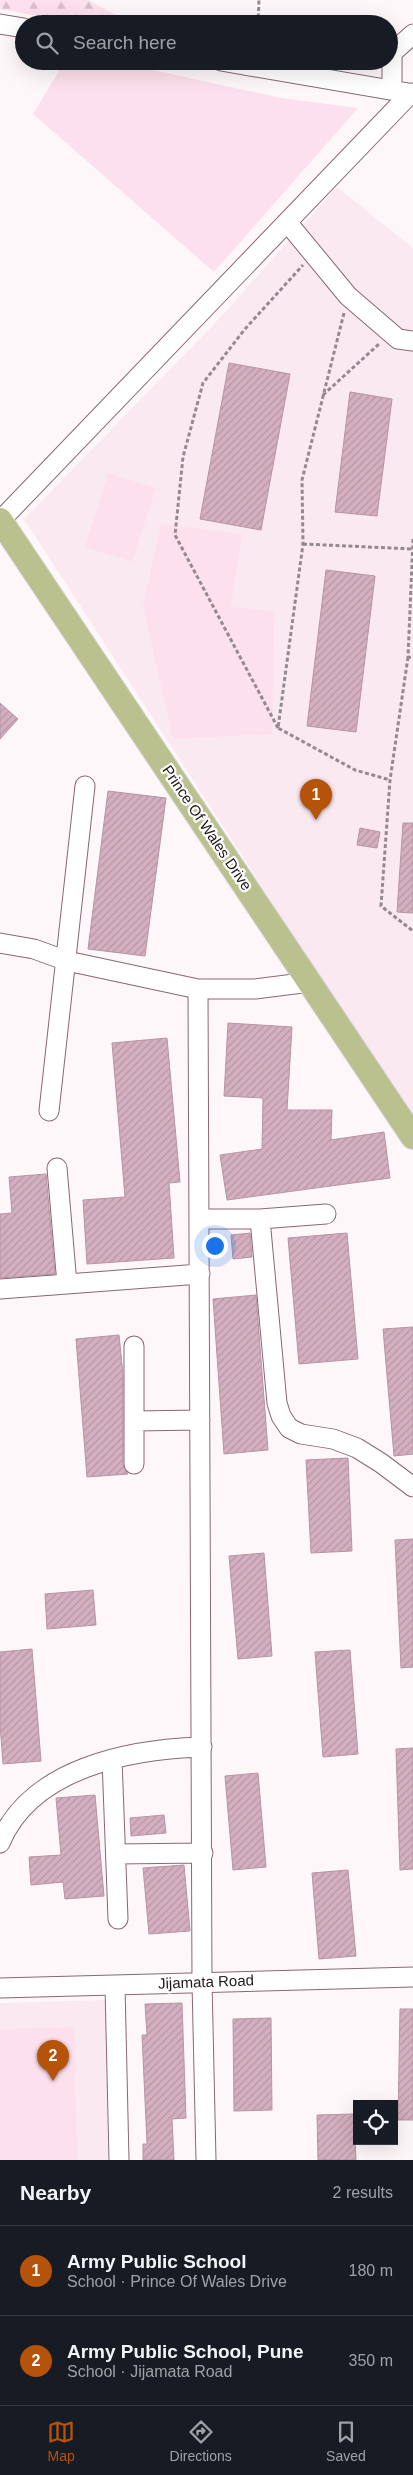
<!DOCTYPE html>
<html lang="en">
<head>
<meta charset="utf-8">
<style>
  :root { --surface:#171b24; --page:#242831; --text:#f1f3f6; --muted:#9ea1a6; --line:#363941; --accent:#b45309 }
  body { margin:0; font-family:Helvetica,sans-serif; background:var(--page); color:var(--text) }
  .controls { position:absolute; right:15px; bottom:15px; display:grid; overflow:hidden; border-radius:0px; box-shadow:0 5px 20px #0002 }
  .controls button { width:45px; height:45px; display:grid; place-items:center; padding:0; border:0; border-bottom:1px solid var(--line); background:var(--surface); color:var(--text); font:25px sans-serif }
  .you { position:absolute; left:214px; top:1245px; width:18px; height:18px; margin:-12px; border:4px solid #fff; border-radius:50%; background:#1a73e8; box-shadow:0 0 0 8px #1a73e833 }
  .badge { display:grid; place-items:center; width:32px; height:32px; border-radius:50%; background:var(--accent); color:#fff; font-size:16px; font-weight:700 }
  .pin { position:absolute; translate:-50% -41px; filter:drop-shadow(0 1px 2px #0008) }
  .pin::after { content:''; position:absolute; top:26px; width:18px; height:15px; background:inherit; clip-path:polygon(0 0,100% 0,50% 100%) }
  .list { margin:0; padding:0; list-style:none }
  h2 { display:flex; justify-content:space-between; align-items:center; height:65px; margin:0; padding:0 20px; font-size:21px }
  h2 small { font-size:16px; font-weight:400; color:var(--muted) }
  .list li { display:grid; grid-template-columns:32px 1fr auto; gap:15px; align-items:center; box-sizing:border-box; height:90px; padding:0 20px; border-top:1px solid var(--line) }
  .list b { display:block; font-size:19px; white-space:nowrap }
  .list p { margin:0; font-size:16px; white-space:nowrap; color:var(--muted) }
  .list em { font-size:16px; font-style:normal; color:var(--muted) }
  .icon { flex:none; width:28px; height:28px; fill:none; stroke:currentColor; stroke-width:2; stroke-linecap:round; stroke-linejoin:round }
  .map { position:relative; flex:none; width:413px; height:2160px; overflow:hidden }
  .search { position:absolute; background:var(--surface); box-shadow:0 5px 20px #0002; left:15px; right:15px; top:15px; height:55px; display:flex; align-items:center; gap:12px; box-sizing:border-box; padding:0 18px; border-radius:28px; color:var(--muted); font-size:19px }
  .sheet { height:245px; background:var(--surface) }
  nav { display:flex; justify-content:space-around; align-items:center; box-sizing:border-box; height:70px; border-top:1px solid var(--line); background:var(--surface); font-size:14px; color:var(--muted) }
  nav a { display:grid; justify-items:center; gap:2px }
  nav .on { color:var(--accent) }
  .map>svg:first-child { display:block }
  .built { fill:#fbe9f1 }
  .forest { fill:url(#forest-firs) }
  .pitch { fill:#fde0ed }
  .building { fill:url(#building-hatch); stroke:#b794a3 }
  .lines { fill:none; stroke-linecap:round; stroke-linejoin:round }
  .minor-casing { stroke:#886776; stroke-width:21 }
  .major-casing { stroke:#d7d5d6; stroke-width:26 }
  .path { stroke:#948a8e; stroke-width:3; stroke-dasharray:4 2.5; stroke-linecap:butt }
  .minor { stroke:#fff; stroke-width:19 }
  .major { stroke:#bbc18e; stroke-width:24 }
  .labels { text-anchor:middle; stroke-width:4.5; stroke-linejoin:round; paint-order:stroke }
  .street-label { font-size:15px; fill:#23161c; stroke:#fff }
</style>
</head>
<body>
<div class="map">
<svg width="413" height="2160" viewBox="0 0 413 2160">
  <defs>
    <pattern id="forest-firs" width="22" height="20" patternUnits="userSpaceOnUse" patternTransform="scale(1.25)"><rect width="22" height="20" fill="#fde0ed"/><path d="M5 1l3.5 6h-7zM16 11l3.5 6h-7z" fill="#d9bfcb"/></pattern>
    <pattern id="building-hatch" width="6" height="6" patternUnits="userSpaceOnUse" patternTransform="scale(1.25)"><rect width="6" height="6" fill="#d4afbf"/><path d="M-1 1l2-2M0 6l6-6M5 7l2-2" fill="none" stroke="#b696a4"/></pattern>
  </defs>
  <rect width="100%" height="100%" fill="#fef7fa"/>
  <path class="built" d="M 337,187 L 413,248 L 413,1120 L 24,519 L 215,323 Z
    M 106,2000 L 108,2160 L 0,2160 L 0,2003 Z"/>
  <path class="forest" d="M 0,0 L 88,0 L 133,24 L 81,24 L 0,9 Z"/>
  <path class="pitch" d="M 65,61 L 112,61 L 281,98 L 358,108 L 214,272 L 33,114 Z
    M 108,473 L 156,488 L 132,562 L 85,547 Z
    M 161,524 L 242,534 L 231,607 L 274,611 L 272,734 L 173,739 L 143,606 Z
    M 74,2027 L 77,2160 L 0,2160 L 0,2029 Z"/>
  <path class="building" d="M 229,363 L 290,374 L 261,530 L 200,519 Z
    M 350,392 L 392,399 L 377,516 L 335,512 Z
    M 326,570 L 375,576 L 356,732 L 307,726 Z
    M 0,703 L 18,719 L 0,739 Z
    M 108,791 L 166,798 L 145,956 L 88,949 Z
    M 403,823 L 413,823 L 413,913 L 397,912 Z
    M 360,828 L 380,832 L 377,848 L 357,845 Z
    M 228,1023 L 292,1027 L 287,1110 L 332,1110 L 331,1140 L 384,1132 L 390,1178 L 227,1200 L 220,1155 L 262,1149 L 263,1098 L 224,1096 Z
    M 167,1038 L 180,1182 L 169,1183 L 174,1258 L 87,1264 L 83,1200 L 125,1197 L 112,1043 Z
    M 46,1174 L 55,1274 L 0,1278 L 0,1214 L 12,1213 L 9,1177 Z
    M 250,1233 L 252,1257 L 233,1259 L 231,1235 Z
    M 347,1233 L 358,1359 L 299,1364 L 288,1238 Z
    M 256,1295 L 268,1450 L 224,1454 L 213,1299 Z
    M 413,1327 L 413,1454 L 394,1456 L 383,1329 Z
    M 119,1335 L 123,1374 L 123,1464 L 128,1474 L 87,1477 L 76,1339 Z
    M 348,1458 L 352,1551 L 311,1553 L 306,1460 Z
    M 413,1539 L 413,1667 L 401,1668 L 395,1540 Z
    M 264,1553 L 272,1656 L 238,1659 L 229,1556 Z
    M 93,1590 L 96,1625 L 47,1629 L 45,1594 Z
    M 32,1649 L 41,1761 L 3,1764 L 0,1724 L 0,1652 Z
    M 350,1650 L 358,1754 L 323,1757 L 315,1652 Z
    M 413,1748 L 413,1869 L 400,1870 L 396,1749 Z
    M 258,1773 L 266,1867 L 233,1870 L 225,1776 Z
    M 95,1795 L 104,1896 L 65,1899 L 63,1882 L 31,1885 L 29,1857 L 61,1855 L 56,1798 Z
    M 164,1815 L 166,1833 L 131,1836 L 130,1818 Z
    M 184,1865 L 190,1931 L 149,1934 L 143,1868 Z
    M 348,1870 L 356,1956 L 319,1959 L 312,1873 Z
    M 182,2003 L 186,2118 L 172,2119 L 174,2160 L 143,2160 L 143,2144 L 147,2144 L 142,2035 L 147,2035 L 145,2004 Z
    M 400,2009 L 413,2009 L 413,2120 L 398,2120 Z
    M 271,2018 L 272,2110 L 234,2111 L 233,2019 Z
    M 354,2114 L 356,2160 L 318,2160 L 317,2115 Z"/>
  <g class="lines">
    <g class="minor-casing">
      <path id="minor" d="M 0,24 L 24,28
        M 221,61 L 413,94
        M 392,90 L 392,53 L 413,34
        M 287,222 L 348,296 L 398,339 L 413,341
        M 0,521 L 411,93
        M 0,943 L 34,949 L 67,961 L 198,989 L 255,989 L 310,982
        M 198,989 L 202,1982 L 206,2160
        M 49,1111 L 85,786
        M 57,1168 L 67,1284
        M 200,1219 L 260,1219 L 326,1214
        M 260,1219 L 277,1403 L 281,1416 L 289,1428 L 301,1434 L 333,1439 L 357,1448 L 381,1463 L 413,1487
        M 0,1289 L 200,1274
        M 134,1346 L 134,1464
        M 135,1421 L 200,1420
        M 112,1759 L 118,1919
        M 0,1843 C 31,1768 130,1749 202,1747
        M 116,1854 L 203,1853
        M 115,1986 L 119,2160
        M 0,1988 L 413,1977"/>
    </g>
    <g class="major-casing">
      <path id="major" d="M 0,520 L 413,1137"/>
    </g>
    <path class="path" d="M 258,24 L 259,0
      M 344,313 L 302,480 L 303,544 L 278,728 L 355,770 L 390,780
      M 323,395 L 379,344
      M 413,539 L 408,657 L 413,658
      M 303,544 L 413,549
      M 408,657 L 390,780 L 381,906 L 413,931
      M 278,728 L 175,535 L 183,457 L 203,383 L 245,329 L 303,265"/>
    <use href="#minor" class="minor"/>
    <use href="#major" class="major"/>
  </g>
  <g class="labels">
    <g class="street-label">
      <text transform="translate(207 828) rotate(56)" y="5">Prince Of Wales Drive</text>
      <text transform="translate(206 1982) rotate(-2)" y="5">Jijamata Road</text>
    </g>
  </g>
</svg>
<div class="controls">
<button><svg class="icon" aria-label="locate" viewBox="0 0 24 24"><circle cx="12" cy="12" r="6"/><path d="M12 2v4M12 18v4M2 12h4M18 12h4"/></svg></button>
</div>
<div class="you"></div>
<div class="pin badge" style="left:316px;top:820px">1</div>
<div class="pin badge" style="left:53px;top:2081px">2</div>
<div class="search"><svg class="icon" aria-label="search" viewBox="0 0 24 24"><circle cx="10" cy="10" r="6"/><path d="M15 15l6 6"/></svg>Search here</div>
</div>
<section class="sheet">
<h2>Nearby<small>2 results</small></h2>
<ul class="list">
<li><span class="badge">1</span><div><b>Army Public School</b><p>School · Prince Of Wales Drive</p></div><em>180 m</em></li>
<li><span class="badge">2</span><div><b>Army Public School, Pune</b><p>School · Jijamata Road</p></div><em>350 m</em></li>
</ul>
</section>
<nav>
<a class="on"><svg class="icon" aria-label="map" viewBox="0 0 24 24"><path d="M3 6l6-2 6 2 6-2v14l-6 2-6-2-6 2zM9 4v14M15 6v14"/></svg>Map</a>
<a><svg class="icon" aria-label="directions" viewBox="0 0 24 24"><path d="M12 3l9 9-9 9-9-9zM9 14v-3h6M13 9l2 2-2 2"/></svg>Directions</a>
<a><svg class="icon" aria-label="saved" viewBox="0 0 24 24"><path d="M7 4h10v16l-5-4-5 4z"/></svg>Saved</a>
</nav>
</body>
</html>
